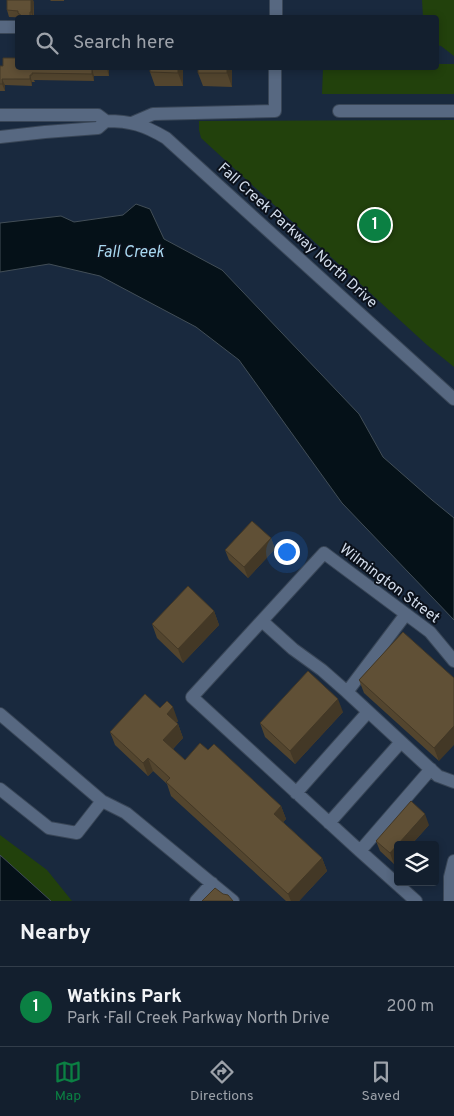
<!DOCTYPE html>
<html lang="en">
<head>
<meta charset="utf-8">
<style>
  :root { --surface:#131f2e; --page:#1c2736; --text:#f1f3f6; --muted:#9da2aa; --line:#323d4a; --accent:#0b8043 }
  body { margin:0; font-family:Overpass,sans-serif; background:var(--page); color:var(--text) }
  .controls { position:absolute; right:15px; bottom:15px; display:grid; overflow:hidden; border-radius:5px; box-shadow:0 2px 8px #0003 }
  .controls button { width:45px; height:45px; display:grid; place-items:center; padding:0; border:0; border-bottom:1px solid var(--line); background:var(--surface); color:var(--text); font:25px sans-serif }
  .you { position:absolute; left:286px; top:551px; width:18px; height:18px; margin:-12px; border:4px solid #fff; border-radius:50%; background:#1a73e8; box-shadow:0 0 0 8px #1a73e833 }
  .badge { display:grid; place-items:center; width:32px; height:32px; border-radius:50%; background:var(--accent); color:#fff; font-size:16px; font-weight:700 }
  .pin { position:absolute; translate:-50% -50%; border:2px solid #fff; box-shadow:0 1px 5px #0006 }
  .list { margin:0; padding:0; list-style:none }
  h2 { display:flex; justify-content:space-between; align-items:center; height:65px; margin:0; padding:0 20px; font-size:21px }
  h2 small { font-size:16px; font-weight:400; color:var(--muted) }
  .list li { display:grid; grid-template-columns:32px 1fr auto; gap:15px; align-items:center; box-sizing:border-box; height:80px; padding:0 20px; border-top:1px solid var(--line) }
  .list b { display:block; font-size:19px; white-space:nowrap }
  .list p { margin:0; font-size:16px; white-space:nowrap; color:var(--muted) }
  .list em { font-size:16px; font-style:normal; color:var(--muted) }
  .icon { flex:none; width:28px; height:28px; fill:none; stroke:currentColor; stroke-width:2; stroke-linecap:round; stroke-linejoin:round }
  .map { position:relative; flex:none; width:454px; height:901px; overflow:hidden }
  .search { position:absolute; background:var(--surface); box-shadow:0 2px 8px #0003; left:15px; right:15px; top:15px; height:55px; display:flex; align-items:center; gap:12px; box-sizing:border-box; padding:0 18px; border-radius:5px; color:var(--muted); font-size:19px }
  .sheet { height:145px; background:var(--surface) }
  nav { display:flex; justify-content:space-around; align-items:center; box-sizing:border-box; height:70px; border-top:1px solid var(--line); background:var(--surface); font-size:14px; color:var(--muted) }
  nav a { display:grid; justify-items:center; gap:2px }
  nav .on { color:var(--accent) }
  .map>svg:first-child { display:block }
  .green { fill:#22410c }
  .water { fill:#051118; stroke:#424e57 }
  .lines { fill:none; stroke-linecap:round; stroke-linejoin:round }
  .minor-casing { stroke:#394657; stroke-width:14 }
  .minor { stroke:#576881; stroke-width:12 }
  .wall { fill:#53452e }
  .shaded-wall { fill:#433826 }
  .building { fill:#605036; stroke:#433826 }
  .labels { text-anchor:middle; stroke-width:4; stroke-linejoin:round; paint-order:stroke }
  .street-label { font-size:15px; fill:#d1dbea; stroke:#0b111b }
  .water-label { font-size:16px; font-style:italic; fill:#a9d8f0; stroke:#0b111b }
</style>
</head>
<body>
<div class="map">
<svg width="454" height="901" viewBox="0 0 454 901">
  <rect width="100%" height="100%" fill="#19293e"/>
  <path class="green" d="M 422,0 L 454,0 L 454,56 L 441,46 L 437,45 L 436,18 L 423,17 Z
    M 437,64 L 454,64 L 454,94 L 322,94 L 323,68 L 436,68 Z
    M 454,120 L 454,367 L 427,345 L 201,138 L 199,130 L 199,121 Z
    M 0,835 L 47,870 L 72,901 L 51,901 L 0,855 Z"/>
  <path class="water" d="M 136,204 L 150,209 L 164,239 L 222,270 L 359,414 L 383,457 L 432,500 L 454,518 L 454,620 L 342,503 L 239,360 L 196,327 L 100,276 L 49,264 L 0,272 L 0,223 L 61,216 L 74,222 L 123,215 Z
    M 0,855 L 51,901 L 0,901 Z"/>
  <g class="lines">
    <g class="minor-casing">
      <path id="minor" d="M 276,18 L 276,0
        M 0,27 L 18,27
        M 339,111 L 454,111
        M 0,115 L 98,115 L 106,121
        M 106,121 C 131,121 144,125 166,138 L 454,399
        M 132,123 L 153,114 L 275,111 L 275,68
        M 0,137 L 45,132 L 98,128 L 106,121
        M 262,621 L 293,649 L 322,670 L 347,692 L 406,614
        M 347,692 L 438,776 L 454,782
        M 0,714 L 102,801 L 126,813 L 233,901
        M 0,789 L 49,828 L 77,833 L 102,801
        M 296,793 L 368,712
        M 329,823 L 401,742
        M 360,851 L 431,769
        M 196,901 L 212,883
        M 416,901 L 360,851 L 192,697 L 324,553 L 430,632 L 454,661
        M 450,901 L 450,877 L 454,861"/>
    </g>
    <use href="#minor" class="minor"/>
  </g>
  <path class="wall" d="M 7,0 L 33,0 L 34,3 L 34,18 L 9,17 L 7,10 Z
    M 50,0 L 64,0 L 64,1 L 51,1 Z
    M 0,66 L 109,68 L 109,76 L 94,76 L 94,81 L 34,80 L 35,82 L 32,82 L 32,86 L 5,85 L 5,91 L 0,91 Z
    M 150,68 L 183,68 L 183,86 L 155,86 L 150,72 Z
    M 232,68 L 232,87 L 203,86 L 198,73 Z
    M 271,538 L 275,549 L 248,578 L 229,560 L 225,550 Z
    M 214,611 L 219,625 L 183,663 L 157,638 L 152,624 Z
    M 403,632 L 439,761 L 364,693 L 359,680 Z
    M 160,708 L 178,721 L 176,723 L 178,724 L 183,738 L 173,749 L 185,760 L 208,750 L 281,806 L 286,819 L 283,822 L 322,858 L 327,871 L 299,901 L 286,901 L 171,796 L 167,784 L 153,771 L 148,776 L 115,745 L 110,732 Z
    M 343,712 L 295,764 L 265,737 L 260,723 Z
    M 429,825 L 394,864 L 380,851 L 376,841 Z"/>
  <path class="shaded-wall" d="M 31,0 L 33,0 L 34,3 L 33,18 L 31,12 Z
    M 107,68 L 109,68 L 109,76 L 107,69 Z
    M 178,68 L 183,68 L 183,86 L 178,73 Z
    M 227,68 L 232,68 L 232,87 L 227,73 Z
    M 92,69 L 94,76 L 94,81 L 92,74 Z
    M 30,75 L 32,82 L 32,86 L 30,79 Z
    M 2,79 L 5,85 L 5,91 L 2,84 Z
    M 271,538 L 275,549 L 248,578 L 244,567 Z
    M 214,611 L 219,625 L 183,663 L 178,649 Z
    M 338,699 L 343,712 L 295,764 L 290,751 Z
    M 173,707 L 178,721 L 172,727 L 167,714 Z
    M 178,724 L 183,738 L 168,754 L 163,740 Z
    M 454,726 L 454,745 L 439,761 L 434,748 Z
    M 148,758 L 153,771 L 148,776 L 143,763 Z
    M 281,806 L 286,819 L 279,827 L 274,814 Z
    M 425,814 L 429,825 L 411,845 L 398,845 L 398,859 L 394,864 L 390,853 Z
    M 322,858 L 327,871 L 299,901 L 291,901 L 288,894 Z"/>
  <path class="building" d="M 7,0 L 31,0 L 31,12 L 30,12 L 30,18 L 23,18 L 22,16 L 18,13 L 18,11 L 7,10 Z
    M 3,58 L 18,58 L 18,68 L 107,68 L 107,69 L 92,69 L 92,74 L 32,73 L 32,75 L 30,75 L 30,79 L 2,79 L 2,84 L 0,84 L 0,66 L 3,66 Z
    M 150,68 L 178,68 L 178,73 L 150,72 Z
    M 198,68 L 227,68 L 227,73 L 198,73 Z
    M 252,521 L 271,538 L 244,567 L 225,550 Z
    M 188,586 L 214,611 L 178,649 L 152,624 Z
    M 403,632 L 454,678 L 454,726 L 434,748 L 359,680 Z
    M 308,671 L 338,699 L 290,751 L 260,723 Z
    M 145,694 L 160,708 L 167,701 L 173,707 L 167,714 L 178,724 L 163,740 L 185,760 L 200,743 L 208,750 L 214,744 L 281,806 L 274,814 L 322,858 L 288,894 L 166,782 L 170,778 L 148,758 L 143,763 L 110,732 Z
    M 411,801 L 425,814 L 390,853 L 376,841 Z
    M 215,888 L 223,894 L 228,895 L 233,901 L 202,901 Z"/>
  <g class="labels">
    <g class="street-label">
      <text transform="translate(298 235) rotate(42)" y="5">Fall Creek Parkway North Drive</text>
      <text transform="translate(390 583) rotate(37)" y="5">Wilmington Street</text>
    </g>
    <g class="water-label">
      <text x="130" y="257">Fall Creek</text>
    </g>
  </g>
</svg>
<div class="controls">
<button><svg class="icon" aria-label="layers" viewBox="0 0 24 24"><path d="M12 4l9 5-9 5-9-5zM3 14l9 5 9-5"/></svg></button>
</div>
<div class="you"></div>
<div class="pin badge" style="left:375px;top:225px">1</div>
<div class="search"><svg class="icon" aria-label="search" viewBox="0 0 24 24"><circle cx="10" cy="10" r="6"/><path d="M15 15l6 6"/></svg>Search here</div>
</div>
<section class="sheet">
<h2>Nearby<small></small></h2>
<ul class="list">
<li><span class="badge">1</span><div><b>Watkins Park</b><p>Park · Fall Creek Parkway North Drive</p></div><em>200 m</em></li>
</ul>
</section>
<nav>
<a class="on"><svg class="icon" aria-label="map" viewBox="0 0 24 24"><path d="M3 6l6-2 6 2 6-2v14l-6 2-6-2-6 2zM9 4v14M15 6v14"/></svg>Map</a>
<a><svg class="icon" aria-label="directions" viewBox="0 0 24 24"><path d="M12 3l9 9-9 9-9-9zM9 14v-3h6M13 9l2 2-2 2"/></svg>Directions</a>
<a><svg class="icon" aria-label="saved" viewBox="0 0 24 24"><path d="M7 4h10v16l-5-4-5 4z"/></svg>Saved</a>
</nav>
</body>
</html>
